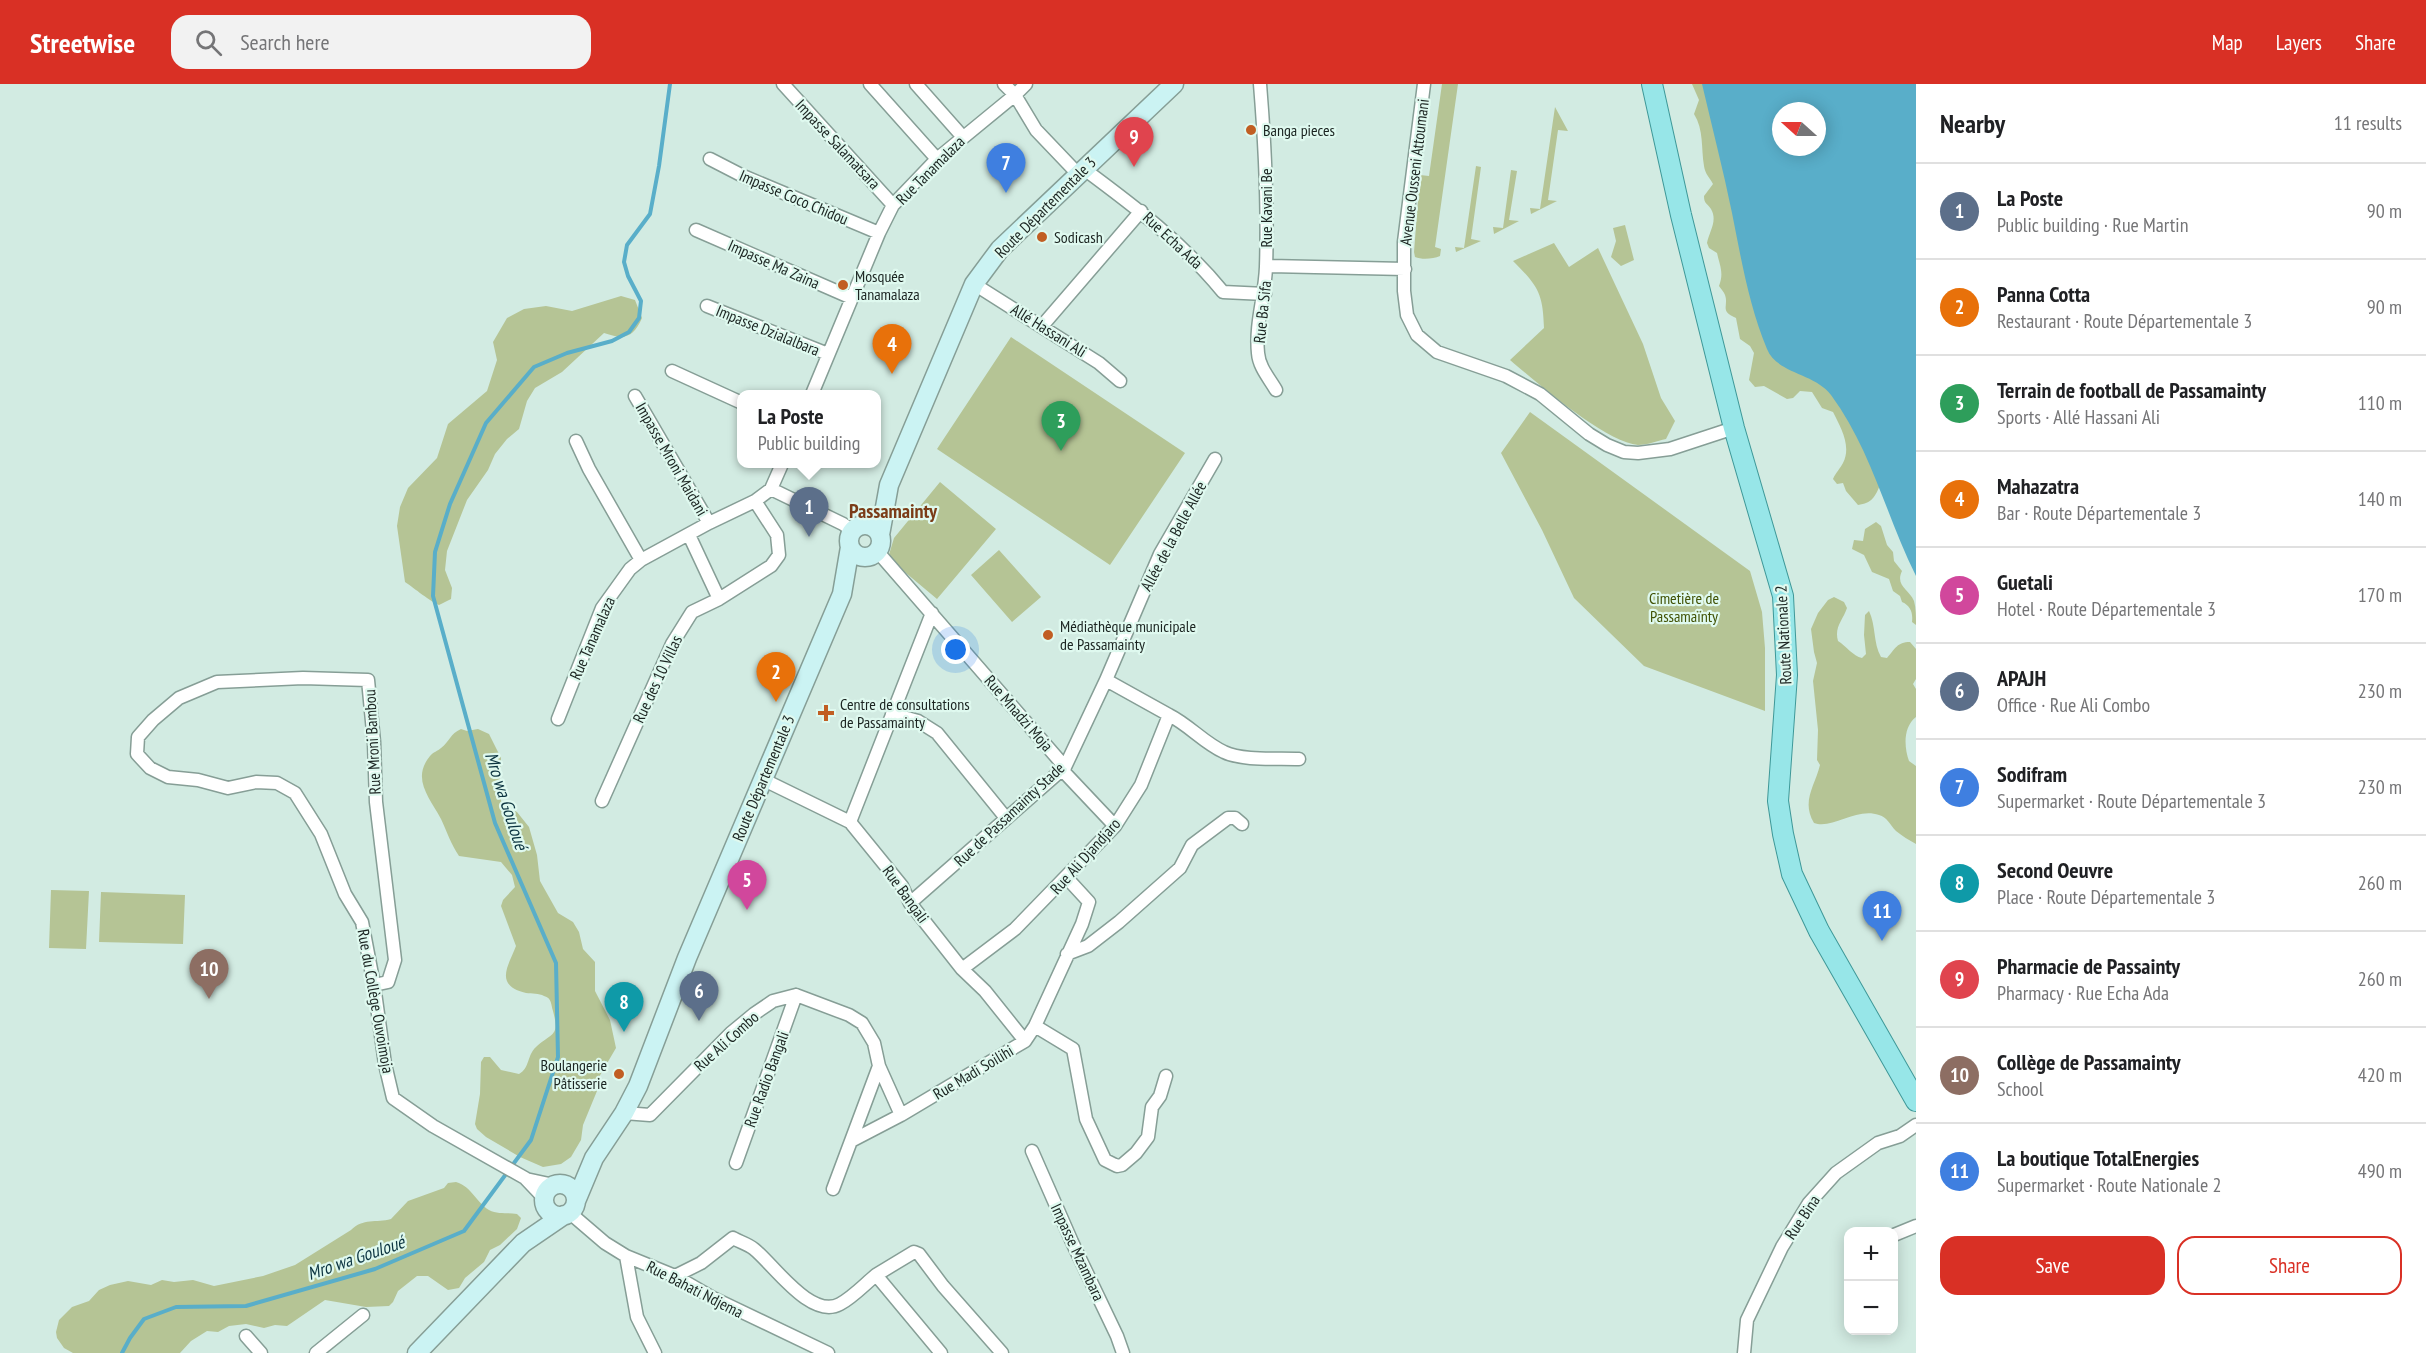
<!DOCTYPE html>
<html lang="en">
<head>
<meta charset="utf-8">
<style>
  :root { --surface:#fff; --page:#f2f2f2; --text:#202124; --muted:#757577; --line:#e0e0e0; --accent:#d93025 }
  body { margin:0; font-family:"PT Sans Narrow",sans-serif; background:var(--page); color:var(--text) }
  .controls { position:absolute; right:18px; bottom:18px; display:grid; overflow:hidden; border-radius:12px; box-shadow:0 3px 15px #0003 }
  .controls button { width:54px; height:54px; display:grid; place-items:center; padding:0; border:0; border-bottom:2px solid var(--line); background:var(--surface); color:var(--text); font:30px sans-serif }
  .compass { position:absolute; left:1772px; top:18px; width:54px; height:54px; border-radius:50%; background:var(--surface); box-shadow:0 3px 15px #0003; rotate:291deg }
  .you { position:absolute; left:956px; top:566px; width:21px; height:21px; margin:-15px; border:4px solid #fff; border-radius:50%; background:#1a73e8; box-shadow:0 0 0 9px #1a73e833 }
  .badge { display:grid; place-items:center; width:39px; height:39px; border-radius:50%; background:var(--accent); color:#fff; font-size:20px; font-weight:700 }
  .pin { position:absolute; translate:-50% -50px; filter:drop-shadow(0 2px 3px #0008) }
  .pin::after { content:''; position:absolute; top:32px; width:21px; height:18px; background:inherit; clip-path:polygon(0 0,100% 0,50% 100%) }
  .popup { position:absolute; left:737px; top:306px; width:144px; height:78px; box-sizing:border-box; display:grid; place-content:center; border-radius:12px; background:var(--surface); filter:drop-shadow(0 2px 4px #0005); font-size:20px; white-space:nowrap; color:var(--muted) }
  .popup b { font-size:22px; color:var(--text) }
  .popup::after { content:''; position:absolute; left:50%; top:100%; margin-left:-12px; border:12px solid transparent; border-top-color:var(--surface) }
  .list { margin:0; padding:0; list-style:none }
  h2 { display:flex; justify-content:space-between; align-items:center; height:78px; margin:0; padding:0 24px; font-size:26px }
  h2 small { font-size:20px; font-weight:400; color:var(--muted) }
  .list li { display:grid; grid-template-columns:39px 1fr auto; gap:18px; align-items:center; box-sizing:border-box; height:96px; padding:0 24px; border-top:2px solid var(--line) }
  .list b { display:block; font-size:22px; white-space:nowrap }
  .list p { margin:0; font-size:20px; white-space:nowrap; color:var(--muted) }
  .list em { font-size:20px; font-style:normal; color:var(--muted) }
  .actions { display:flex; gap:12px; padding:18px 24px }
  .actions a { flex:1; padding:14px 0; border:2px solid var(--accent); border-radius:18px; text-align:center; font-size:21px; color:var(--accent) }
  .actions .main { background:var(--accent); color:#fff }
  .icon { flex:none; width:33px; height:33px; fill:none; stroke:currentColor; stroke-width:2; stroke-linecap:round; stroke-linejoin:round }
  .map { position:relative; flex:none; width:1916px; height:1269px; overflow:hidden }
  header { display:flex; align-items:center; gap:36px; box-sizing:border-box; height:84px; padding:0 30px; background:var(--accent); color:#fff }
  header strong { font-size:28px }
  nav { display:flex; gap:33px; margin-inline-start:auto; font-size:21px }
  .search { width:420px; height:54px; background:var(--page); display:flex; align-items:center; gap:15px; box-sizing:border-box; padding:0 21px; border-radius:18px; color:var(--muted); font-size:22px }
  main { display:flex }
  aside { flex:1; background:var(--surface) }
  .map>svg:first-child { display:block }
  .green { fill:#b5c495; fill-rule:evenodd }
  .water { fill:#59aec9; fill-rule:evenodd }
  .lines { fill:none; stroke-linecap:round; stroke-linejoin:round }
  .stream { stroke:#59aec9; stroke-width:4 }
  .street-casing { stroke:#869e96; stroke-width:15 }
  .secondary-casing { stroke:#869e96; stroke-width:21 }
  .primary-casing { stroke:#3e9898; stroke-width:22 }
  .street { stroke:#fff; stroke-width:12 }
  .secondary { stroke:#cbf3f3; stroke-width:18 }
  .primary { stroke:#97e6e8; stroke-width:20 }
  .poi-dot { fill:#c15e23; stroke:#dff9ef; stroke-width:2 }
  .labels { text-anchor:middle; stroke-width:4.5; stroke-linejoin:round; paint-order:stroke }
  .poi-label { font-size:16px; fill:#1b2421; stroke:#dff9ef; text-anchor:start }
  .street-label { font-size:16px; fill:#1b2421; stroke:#dff9ef }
  .park-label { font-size:16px; fill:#415205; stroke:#dff9ef }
  .water-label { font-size:18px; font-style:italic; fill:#0c3440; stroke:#dff9ef }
  .quarter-label { font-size:20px; font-weight:bold; fill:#7b3c17; stroke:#dff9ef }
</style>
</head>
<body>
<header>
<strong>Streetwise</strong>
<div class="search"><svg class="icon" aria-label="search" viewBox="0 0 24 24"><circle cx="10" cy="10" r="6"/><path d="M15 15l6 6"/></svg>Search here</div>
<nav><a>Map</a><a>Layers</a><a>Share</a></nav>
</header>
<main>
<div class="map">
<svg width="1916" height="1269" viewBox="0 0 1916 1269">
  <rect width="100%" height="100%" fill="#d2ebe2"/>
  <path class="green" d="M 1442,0 L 1458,0 L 1435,163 L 1441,165 L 1440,172 C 1433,175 1422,176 1415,173 L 1414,168 L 1420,91 L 1429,92 Z
    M 1692,0 L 1785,0 L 1818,26 L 1880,401 C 1875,413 1872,419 1858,421 L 1846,407 L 1843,399 L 1837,400 L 1833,395 C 1836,388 1840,385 1843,379 C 1852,362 1840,342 1833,328 L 1822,324 L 1812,308 L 1800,307 L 1793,314 L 1787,315 L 1764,302 L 1755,303 L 1749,296 L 1754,269 L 1750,262 L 1740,255 L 1736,234 C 1719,227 1729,222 1725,211 C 1724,208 1721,205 1719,202 C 1724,189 1720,182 1717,169 L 1709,164 L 1707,159 C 1709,148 1718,137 1711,125 C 1707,119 1704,120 1704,112 L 1713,100 C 1710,94 1705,90 1704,82 C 1701,64 1704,46 1694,30 L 1699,16 ZM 1781,27 L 1817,27 L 1817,63 L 1781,63 Z
    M 1555,23 L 1568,47 L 1558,46 L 1548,116 L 1557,117 L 1531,130 L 1530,124 L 1540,125 Z
    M 1476,82 L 1481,83 L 1471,155 L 1481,157 L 1456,168 L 1455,163 L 1464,164 Z
    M 1511,86 L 1517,87 L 1509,136 L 1519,137 L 1494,150 L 1493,143 L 1503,144 Z
    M 1625,141 L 1634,176 L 1621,182 L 1611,173 L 1616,157 L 1613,144 Z
    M 1554,159 L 1569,183 L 1598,164 L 1643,260 L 1661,314 L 1675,337 L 1666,355 C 1657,357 1647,361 1638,361 C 1606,359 1536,298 1510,276 L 1544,244 C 1543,209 1538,202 1513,177 Z
    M 621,212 L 635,216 L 642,234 C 633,254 625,256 604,249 L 562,288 L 535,304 L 527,317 L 519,345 L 507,355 L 495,370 L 488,386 L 467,416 L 447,467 L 445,486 L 452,504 L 451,515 L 439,521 C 431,518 414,504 405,498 L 397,442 L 400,423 L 408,404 L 437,374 L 448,340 L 487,307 L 497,276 L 493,258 L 507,234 L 524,225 L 546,222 L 572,227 Z
    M 1011,253 L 1185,369 L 1110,481 L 937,365 Z
    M 1530,328 L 1750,487 L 1762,528 L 1765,564 L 1765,627 L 1644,582 L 1574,514 L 1542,446 L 1501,369 Z
    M 940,398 L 996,445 L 937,515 L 888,474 L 894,454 Z
    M 1876,438 L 1881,442 L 1887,461 L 1893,468 L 1894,477 L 1902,487 C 1895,502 1909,505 1914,517 C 1916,524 1916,533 1916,541 L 1912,538 C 1913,529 1911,522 1902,518 L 1900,512 L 1893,507 L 1889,495 L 1872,488 L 1864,471 L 1852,465 L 1854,456 L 1863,457 L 1865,445 Z
    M 999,466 L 1041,513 L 1012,538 L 971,491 Z
    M 1834,513 L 1844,518 L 1847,524 C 1843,536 1834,543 1838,557 C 1846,562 1853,572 1862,574 L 1866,570 L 1864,551 L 1865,531 L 1869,527 C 1876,541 1873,559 1881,573 L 1887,574 C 1895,565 1897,558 1910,558 L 1916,565 L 1916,595 L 1913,600 L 1916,605 L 1916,633 C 1903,643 1904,663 1909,677 L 1916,682 L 1916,760 C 1909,756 1902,752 1896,747 C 1890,741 1887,733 1879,731 C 1856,723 1832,746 1814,739 C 1801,717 1815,702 1820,681 L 1817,676 L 1818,646 L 1813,597 L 1817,579 L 1814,568 L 1811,545 L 1818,529 L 1828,516 Z
    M 461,645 L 467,647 L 478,645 L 489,650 L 501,674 L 499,709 L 502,720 L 517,728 L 529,743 L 537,771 L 540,797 L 558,829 L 573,838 L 579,848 L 583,865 L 595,878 L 595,907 L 610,936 L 616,964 L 599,993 L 597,1007 L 583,1041 L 581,1056 L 571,1073 L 561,1080 L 543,1083 L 520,1073 L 486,1053 L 477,1045 L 475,1040 L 480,1010 L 481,978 L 484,973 L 490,973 L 501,986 L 519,990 C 530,984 527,971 536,963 C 552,948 560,953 553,927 C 551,921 552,914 544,912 C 539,909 532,910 526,909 C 493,901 509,881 516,862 L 501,822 L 503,816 L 515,803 L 512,791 L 501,778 L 459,772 C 451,760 447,748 441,735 C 430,714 411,695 430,672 C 433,668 438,667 441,664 C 450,657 450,650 461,645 Z
    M 51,806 L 89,807 L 86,865 L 49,864 Z
    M 101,808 L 185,811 L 183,860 L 99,858 Z
    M 456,1098 C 472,1103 476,1118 489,1126 C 498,1131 508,1128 517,1130 L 521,1134 L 517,1145 L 500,1161 L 490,1166 L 484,1178 L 465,1194 L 459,1204 L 448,1206 L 428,1192 L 417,1192 L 398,1207 L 393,1218 L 389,1222 L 366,1223 L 325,1216 L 287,1242 L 275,1241 L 264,1244 L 246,1240 L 229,1242 L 218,1248 L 207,1247 L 191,1257 L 180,1269 L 73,1269 L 64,1264 L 57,1254 L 56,1248 L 59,1236 L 72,1223 L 89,1217 L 99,1206 L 110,1201 L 128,1197 L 151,1201 L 162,1196 L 174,1198 L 193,1196 L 214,1202 L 263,1192 L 295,1181 L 351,1146 C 363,1134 376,1139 391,1135 L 408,1117 L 444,1104 L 448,1099 Z"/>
  <path class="water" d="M 1702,0 L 1916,0 L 1916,492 C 1886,432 1872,367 1831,311 C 1815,289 1777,290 1767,265 C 1749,222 1741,174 1732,129 C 1723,85 1712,43 1702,0 ZM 1781,27 L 1817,27 L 1817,63 L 1781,63 Z"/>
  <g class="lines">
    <path class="stream" d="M 122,1269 L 130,1254 L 144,1235 L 176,1223 L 246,1222 L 375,1185 L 464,1147 L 531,1056 L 558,973 L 556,879 L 495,739 L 433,512 L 435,468 L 450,420 L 486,339 L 534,283 L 567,269 L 612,257 L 629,248 L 639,234 L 641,217 L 628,192 L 624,178 L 627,161 L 650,130 L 659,82 L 670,0"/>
    <g class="street-casing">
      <path id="street" d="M 783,0 L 893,121
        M 870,0 L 937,75
        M 916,0 L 962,52
        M 1004,0 L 1015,11 L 1036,46 L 1078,90
        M 1260,0 C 1265,61 1268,122 1266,183 C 1265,212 1255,240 1258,269 C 1259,283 1269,294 1276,306
        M 1424,0 L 1404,158 L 1404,207 L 1407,231 L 1417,251 L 1437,268 L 1506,292 L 1540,310 L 1589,350 L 1607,361 L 1624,368 L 1638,369 L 1670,365 L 1734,344
        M 710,75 L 743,92 L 879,149
        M 1084,85 C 1134,122 1183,159 1223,208 L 1265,210
        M 696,146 L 852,214
        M 1266,182 L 1405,185
        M 974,200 L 1099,279 L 1120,297
        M 707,222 L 828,270
        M 1042,242 L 1141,127
        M 672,287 L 742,319
        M 812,310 L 879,149 L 893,121 L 937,75 L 1015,11 L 1026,0
        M 635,312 L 709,439
        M 576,357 L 589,385 L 641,476
        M 771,405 L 843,440 L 853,447
        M 689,451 L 719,515
        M 877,467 L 1065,683 L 1064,688 L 1115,742
        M 892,630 L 918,637 L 937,649 L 1006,734
        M 1169,631 C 1189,641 1204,659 1224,668 C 1242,677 1279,674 1299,675
        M 558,635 L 602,524 L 630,485 L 641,476 L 709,439 L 755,417 L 771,405 L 782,380
        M 762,695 L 850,738 L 902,802 L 910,819 L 962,885 L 985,907 L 1025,957
        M 602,717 L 672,560 L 692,528 L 719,515 L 771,482 L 779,471 L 777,451 L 755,417
        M 850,738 L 932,529
        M 910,819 L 1065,683 L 1106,596 L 1160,470 L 1215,375
        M 1067,870 L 1088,862 L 1119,838 L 1180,784 L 1192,761 L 1228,734 L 1235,734 L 1242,740
        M 962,885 L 1015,845 L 1115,742 L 1141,701 L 1169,631 L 1106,596
        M 374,901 L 388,898 L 395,876 L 376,718 L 374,658 L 368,596 L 303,594 L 217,598 L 179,614 L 153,636 L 138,653 L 137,670 L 150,684 L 168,693 L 198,696 L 228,704 L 256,698 L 277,699 L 295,709 L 321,750 L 345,810 L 362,838 L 374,901 L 385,980 L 393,1014 L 433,1042 L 525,1094 L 544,1114
        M 1035,942 L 1073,965 L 1086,1035 L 1105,1076 L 1117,1082 L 1122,1081 L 1136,1069 L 1148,1053 L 1152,1023 L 1160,1012 L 1166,992
        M 624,1029 L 650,1031 L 731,949 L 754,930 L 773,917 L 796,911 L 849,931 L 862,939 L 874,959 L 879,982 L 901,1031
        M 853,1056 L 901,1031 L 1025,957 L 1035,942 L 1082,840 L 1089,818 L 1066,793
        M 1032,1067 L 1072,1158 L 1117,1252 L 1123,1269
        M 736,1079 L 796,911
        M 526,1095 L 554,1101
        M 833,1105 L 879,982
        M 570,1129 L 605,1159 L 626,1172 L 675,1192 L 713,1214 L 828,1269
        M 1894,1151 L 1916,1142
        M 626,1172 L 637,1233 L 655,1269
        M 876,1191 L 914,1168 L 919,1170 L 943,1202 L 1002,1269
        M 675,1192 L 701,1179 L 733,1154 C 740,1158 748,1160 754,1165 C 774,1181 811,1236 840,1220 C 853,1213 865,1200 876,1191 L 941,1269
        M 246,1252 L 261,1269
        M 316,1269 L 363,1231
        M 1744,1269 L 1747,1236 L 1782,1163 L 1809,1119 L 1836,1089 L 1878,1059 L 1900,1052 L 1916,1041"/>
    </g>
    <g class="secondary-casing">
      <path id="secondary" d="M849 457a16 16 0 1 1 32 0a16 16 0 1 1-32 0Z
        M 880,451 L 889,401 L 974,200 L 1000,165 L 1174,0
        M544 1116a16 16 0 1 1 32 0a16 16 0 1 1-32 0Z
        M 576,1117 L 594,1074 L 624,1029 L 638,1002 L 687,874 L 842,510 L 850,463
        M 417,1269 L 523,1159 L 564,1131"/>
    </g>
    <g class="primary-casing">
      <path id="primary" d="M 1652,0 L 1681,131 L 1734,344 L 1783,512 L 1787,591 L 1778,717 L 1783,750 L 1792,790 L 1819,847 L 1916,1017"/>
    </g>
    <use href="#street" class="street"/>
    <use href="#secondary" class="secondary"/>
    <use href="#primary" class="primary"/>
  </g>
  <g class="poi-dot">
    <circle cx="1251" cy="46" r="6"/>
    <circle cx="1042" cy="153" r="6"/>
    <circle cx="843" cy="201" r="6"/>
    <circle cx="1048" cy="551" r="6"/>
    <path d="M823 620h6v6h6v6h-6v6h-6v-6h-6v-6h6z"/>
    <circle cx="619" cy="990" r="6"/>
  </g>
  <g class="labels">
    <g class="poi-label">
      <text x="1263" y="52">Banga pieces</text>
      <text x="1054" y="159">Sodicash</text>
      <text x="855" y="198">Mosquée<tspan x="855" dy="18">Tanamalaza</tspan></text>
      <text x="1060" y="548">Médiathèque municipale<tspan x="1060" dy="18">de Passamainty</tspan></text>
      <text x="840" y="626">Centre de consultations<tspan x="840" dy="18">de Passamainty</tspan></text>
      <text x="607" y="987" text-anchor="end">Boulangerie<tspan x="607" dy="18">Pâtisserie</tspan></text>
    </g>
    <g class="street-label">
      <text transform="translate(838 60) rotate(47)" y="6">Impasse Salamatsara</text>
      <text transform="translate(930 86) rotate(-45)" y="6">Rue Tanamalaza</text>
      <text transform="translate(1414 88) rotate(-83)" y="6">Avenue Ousseni Attoumani</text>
      <text transform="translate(794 113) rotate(23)" y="6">Impasse Coco Chidou</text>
      <text transform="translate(1045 123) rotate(-45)" y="6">Route Départementale 3</text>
      <text transform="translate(1266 124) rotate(-90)" y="6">Rue Kavani Be</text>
      <text transform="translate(1173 156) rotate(43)" y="6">Rue Echa Ada</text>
      <text transform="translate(774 180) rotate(24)" y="6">Impasse Ma Zaina</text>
      <text transform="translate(1262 228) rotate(-84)" y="6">Rue Ba Sifa</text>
      <text transform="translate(768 246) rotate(22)" y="6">Impasse Dzialalbara</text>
      <text transform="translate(1049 246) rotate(32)" y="6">Allé Hassani Ali</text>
      <text transform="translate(672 375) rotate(60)" y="6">Impasse Mroni Maidani</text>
      <text transform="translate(1173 452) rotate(-62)" y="6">Allée de la Belle Allée</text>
      <text transform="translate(1783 551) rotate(-93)" y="6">Route Nationale 2</text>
      <text transform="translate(592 554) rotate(-66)" y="6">Rue Tanamalaza</text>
      <text transform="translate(657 595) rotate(-65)" y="6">Rue des 10 Villas</text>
      <text transform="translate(1019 629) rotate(49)" y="6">Rue Mnadzi Moja</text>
      <text transform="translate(372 658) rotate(-93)" y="6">Rue Mroni Bambou</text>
      <text transform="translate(763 694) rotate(-67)" y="6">Route Départementale 3</text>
      <text transform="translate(1009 730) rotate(-43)" y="6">Rue de Passamainty Stade</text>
      <text transform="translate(1085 772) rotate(-48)" y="6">Rue Ali Djandjaro</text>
      <text transform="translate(906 810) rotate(54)" y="6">Rue Bangali</text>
      <text transform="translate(376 917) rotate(80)" y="6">Rue du Collège Ouvoimoja</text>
      <text transform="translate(726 957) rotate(-42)" y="6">Rue Ali Combo</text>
      <text transform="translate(973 988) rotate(-31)" y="6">Rue Madi Soilihi</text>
      <text transform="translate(766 995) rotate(-70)" y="6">Rue Radio Bangali</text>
      <text transform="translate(1802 1133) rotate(-56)" y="6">Rue Bina</text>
      <text transform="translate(1078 1168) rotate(65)" y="6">Impasse Mzambara</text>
      <text transform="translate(695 1205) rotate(27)" y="6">Rue Bahati Ndjema</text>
    </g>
    <g class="park-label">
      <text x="1684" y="520">Cimetière de<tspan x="1684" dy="18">Passamaïnty</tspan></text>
    </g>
    <g class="water-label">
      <text transform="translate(506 717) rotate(72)" y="6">Mro wa Gouloué</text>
      <text transform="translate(356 1174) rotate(-19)" y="6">Mro wa Gouloué</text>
    </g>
    <g class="quarter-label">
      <text x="893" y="434">Passamainty</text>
    </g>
  </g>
</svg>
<div class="controls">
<button>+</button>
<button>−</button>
</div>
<svg class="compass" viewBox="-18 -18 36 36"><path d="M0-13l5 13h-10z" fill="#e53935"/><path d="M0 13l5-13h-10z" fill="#757577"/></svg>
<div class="you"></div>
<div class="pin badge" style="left:809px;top:453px;background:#5c6f8a">1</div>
<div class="popup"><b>La Poste</b>Public building</div>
<div class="pin badge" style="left:776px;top:618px;background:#e8710a">2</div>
<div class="pin badge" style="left:1061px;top:367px;background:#2e9e5b">3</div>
<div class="pin badge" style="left:892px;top:290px;background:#e8710a">4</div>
<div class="pin badge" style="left:747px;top:826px;background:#d1479c">5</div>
<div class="pin badge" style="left:699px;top:937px;background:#5c6f8a">6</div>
<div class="pin badge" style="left:1006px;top:109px;background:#3f7fe0">7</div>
<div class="pin badge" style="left:624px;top:948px;background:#0f9aa8">8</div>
<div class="pin badge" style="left:1134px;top:83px;background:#e0444e">9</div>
<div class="pin badge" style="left:209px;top:915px;background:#8d6e63">10</div>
<div class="pin badge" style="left:1882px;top:857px;background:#3f7fe0">11</div>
</div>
<aside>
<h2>Nearby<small>11 results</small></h2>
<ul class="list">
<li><span class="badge" style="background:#5c6f8a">1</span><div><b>La Poste</b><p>Public building · Rue Martin</p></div><em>90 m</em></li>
<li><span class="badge" style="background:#e8710a">2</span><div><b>Panna Cotta</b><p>Restaurant · Route Départementale 3</p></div><em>90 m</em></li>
<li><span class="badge" style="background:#2e9e5b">3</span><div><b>Terrain de football de Passamainty</b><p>Sports · Allé Hassani Ali</p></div><em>110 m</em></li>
<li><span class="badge" style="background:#e8710a">4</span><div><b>Mahazatra</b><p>Bar · Route Départementale 3</p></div><em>140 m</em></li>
<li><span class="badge" style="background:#d1479c">5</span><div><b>Guetali</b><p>Hotel · Route Départementale 3</p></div><em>170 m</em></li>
<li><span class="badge" style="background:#5c6f8a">6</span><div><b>APAJH</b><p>Office · Rue Ali Combo</p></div><em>230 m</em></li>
<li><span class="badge" style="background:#3f7fe0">7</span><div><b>Sodifram</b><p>Supermarket · Route Départementale 3</p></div><em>230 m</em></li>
<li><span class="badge" style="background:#0f9aa8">8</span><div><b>Second Oeuvre</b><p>Place · Route Départementale 3</p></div><em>260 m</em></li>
<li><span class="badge" style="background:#e0444e">9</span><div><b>Pharmacie de Passainty</b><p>Pharmacy · Rue Echa Ada</p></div><em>260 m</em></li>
<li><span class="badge" style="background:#8d6e63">10</span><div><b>Collège de Passamainty</b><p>School</p></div><em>420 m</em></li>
<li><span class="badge" style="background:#3f7fe0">11</span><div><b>La boutique TotalEnergies</b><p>Supermarket · Route Nationale 2</p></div><em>490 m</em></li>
</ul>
<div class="actions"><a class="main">Save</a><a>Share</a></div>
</aside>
</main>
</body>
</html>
